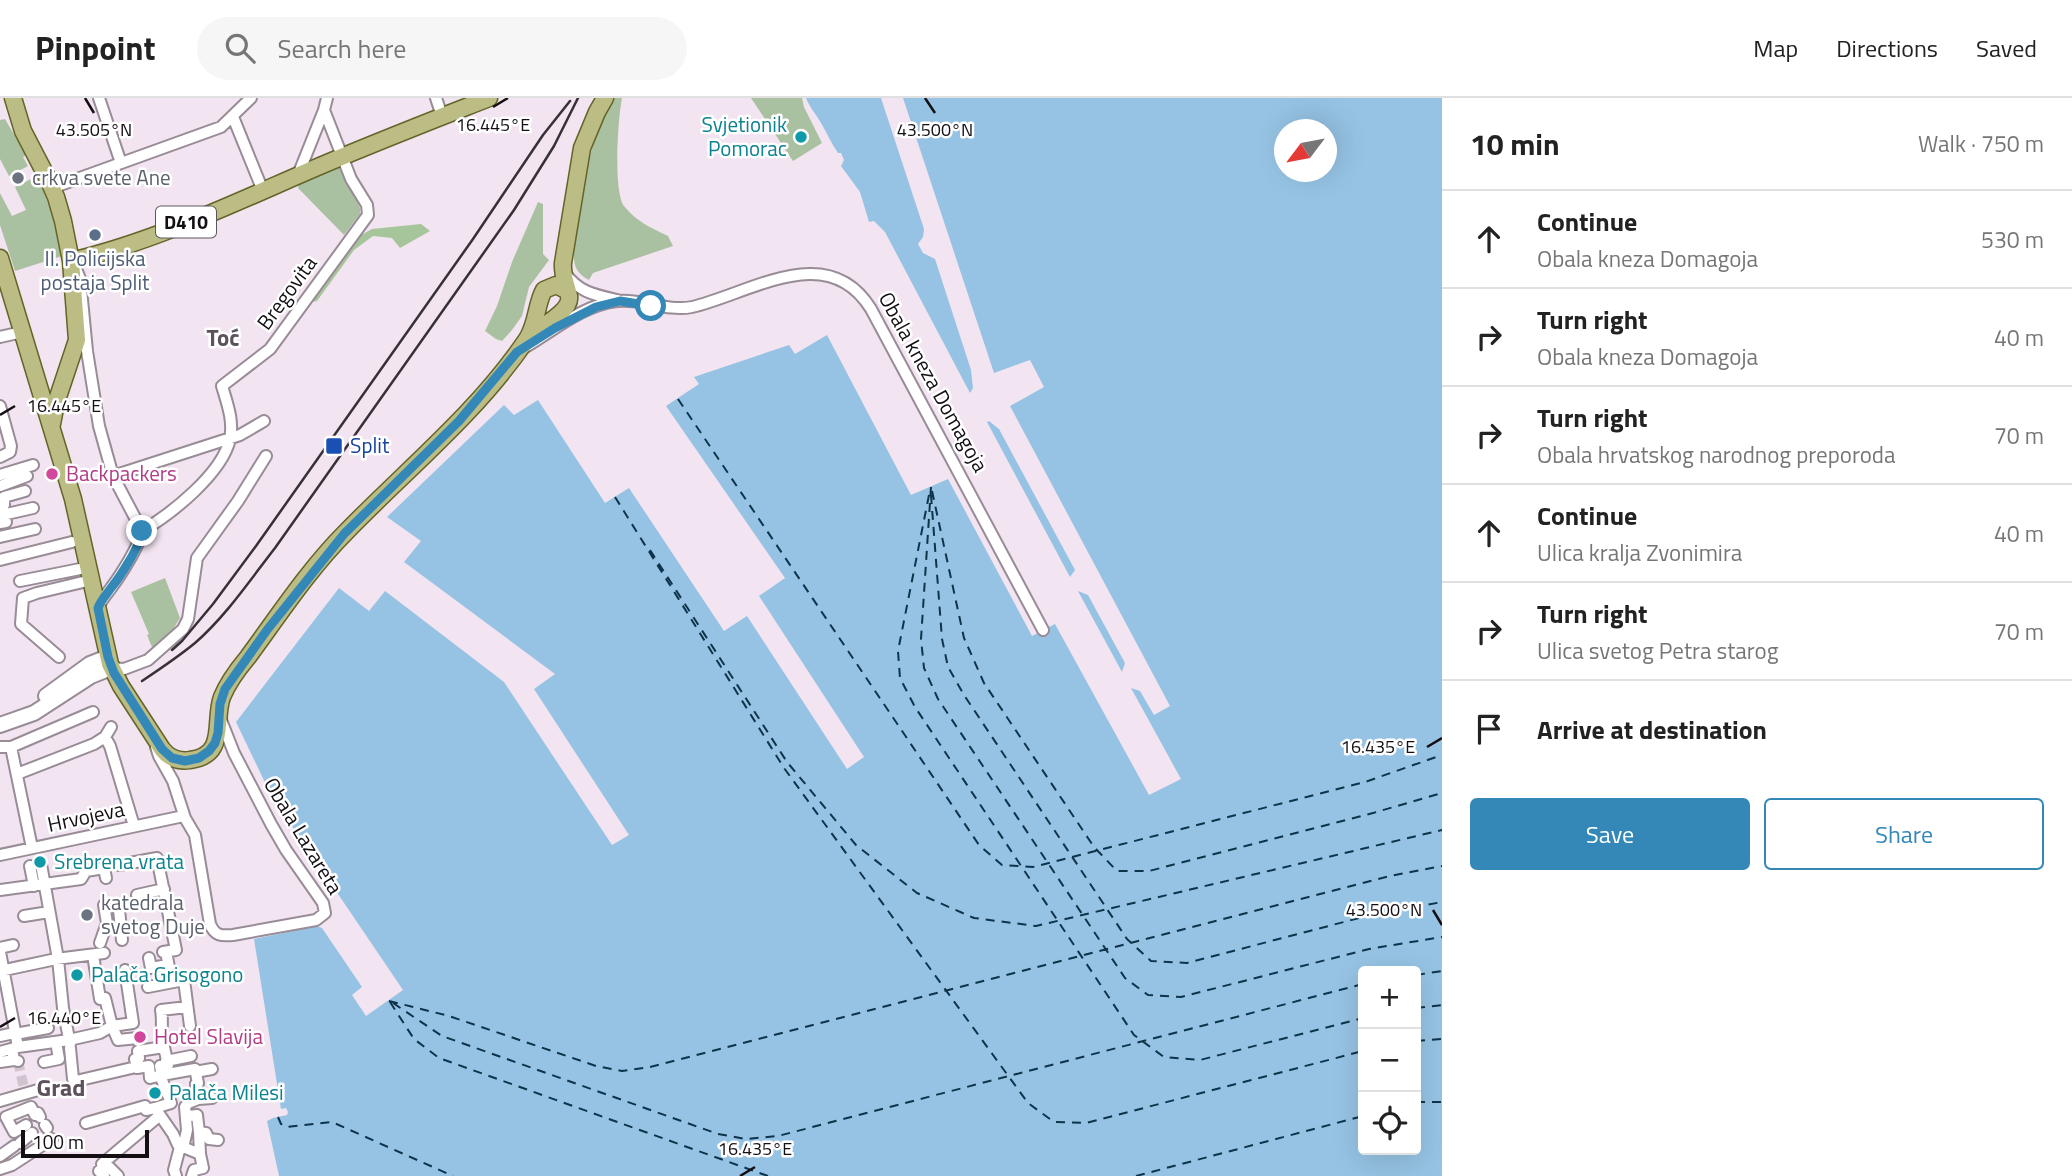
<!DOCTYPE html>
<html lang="en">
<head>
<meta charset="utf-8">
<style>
  :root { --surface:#fff; --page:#f6f6f6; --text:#222; --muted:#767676; --line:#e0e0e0; --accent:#3488b8 }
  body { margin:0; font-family:"Titillium Web",sans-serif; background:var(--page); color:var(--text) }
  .controls { position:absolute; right:21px; bottom:21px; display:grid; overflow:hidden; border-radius:7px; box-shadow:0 7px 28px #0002 }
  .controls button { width:63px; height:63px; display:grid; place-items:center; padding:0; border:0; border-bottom:2px solid var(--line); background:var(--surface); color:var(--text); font:35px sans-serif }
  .compass { position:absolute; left:1274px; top:21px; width:63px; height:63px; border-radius:50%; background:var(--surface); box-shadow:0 7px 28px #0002; rotate:238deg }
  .scale { position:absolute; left:21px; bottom:18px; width:128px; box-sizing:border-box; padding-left:7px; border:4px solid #130f13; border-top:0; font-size:19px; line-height:24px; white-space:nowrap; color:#130f13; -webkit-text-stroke:5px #fff; paint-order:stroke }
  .stop { position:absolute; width:21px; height:21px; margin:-16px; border:5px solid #3488b8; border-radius:50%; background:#fff }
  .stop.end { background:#3488b8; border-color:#fff; box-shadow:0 2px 7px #0008 }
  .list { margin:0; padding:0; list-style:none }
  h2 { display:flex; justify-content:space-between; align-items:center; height:91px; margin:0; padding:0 28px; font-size:30px }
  h2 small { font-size:23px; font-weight:400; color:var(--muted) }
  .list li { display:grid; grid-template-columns:46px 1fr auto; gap:21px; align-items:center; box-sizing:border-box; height:98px; padding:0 28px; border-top:2px solid var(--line) }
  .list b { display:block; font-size:26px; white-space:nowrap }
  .list p { margin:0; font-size:23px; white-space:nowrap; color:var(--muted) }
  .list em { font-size:23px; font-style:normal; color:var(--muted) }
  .actions { display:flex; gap:14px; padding:21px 28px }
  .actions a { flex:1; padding:16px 0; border:2px solid var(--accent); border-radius:7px; text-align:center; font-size:24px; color:var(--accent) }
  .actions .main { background:var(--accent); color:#fff }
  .icon { flex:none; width:38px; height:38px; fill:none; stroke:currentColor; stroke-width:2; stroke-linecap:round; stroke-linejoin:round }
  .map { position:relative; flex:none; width:1442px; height:1078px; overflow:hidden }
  header { display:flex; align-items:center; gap:42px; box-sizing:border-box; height:98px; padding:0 35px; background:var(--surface); border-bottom:2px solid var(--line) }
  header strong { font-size:33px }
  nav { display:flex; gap:38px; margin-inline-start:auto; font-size:24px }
  .search { width:490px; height:63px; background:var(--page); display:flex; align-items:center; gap:18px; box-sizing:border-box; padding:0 24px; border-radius:38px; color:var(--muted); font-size:26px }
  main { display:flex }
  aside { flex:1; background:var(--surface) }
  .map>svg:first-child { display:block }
  .green { fill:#a9c1a1 }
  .forest { fill:#a6c59b }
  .water { fill:#96c3e4; fill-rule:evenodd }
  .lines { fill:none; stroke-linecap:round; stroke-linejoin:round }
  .ferry { stroke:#0e334a; stroke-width:2; stroke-dasharray:9 7; stroke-linecap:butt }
  .street-tunnel { stroke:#d1c4d0; stroke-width:10; stroke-dasharray:10 5; stroke-linecap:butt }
  .street-casing { stroke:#988c97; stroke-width:14 }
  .secondary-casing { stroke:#988c97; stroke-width:18 }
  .primary-casing { stroke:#646428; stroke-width:19 }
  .street { stroke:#fff; stroke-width:10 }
  .secondary { stroke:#fff; stroke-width:14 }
  .primary { stroke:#bcbd85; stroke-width:16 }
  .rail { stroke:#373137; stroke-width:2.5 }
  .route { stroke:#3488b8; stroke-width:9 }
  .ticks { fill:none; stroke:#130f13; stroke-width:2.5 }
  .culture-dot { fill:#0f9aa8; stroke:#fff; stroke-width:2.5 }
  .worship-dot { fill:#6b7280; stroke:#fff; stroke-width:2.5 }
  .service-dot { fill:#5c6f8a; stroke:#fff; stroke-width:2.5 }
  .transit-dot { fill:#1a4fb4; stroke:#fff; stroke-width:2.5 }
  .hotel-dot { fill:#d1479c; stroke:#fff; stroke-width:2.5 }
  .labels { text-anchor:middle; stroke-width:5; stroke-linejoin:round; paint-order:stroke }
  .shield { fill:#fff; stroke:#5a575a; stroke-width:2 }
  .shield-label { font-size:19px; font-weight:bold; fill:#130f13 }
  .culture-label { font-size:21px; fill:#0d838f; stroke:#fff; text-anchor:start }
  .worship-label { font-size:21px; fill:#5b616d; stroke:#fff; text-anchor:start }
  .service-label { font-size:21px; fill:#4e5e75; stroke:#fff }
  .street-label { font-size:21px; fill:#130f13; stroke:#fff }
  .transit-label { font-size:21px; fill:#164399; stroke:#fff; text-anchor:start }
  .hotel-label { font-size:21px; fill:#b23c85; stroke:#fff; text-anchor:start }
  .neighbourhood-label { font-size:23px; font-weight:bold; fill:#5d525c; stroke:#fff }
  .quarter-label { font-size:24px; font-weight:bold; fill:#5d525c; stroke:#fff }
  .ticks-label { font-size:18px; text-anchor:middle; fill:#130f13; stroke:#fff; stroke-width:5; stroke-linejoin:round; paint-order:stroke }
</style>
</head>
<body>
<header>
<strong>Pinpoint</strong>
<div class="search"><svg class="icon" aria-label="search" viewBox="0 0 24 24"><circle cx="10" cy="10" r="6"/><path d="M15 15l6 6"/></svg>Search here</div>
<nav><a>Map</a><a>Directions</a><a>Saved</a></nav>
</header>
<main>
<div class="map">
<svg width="1442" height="1078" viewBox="0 0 1442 1078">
  <rect width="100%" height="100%" fill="#f2e4f1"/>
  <path class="green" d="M 614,0 L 622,0 C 618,20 613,92 624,108 C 636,123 651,130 668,138 L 673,148 L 593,175 L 589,182 C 583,179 577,174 575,167 C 572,156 576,141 577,129 C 583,85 590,39 614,0 Z
    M 751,0 L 802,0 L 804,9 L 822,45 L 793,63 Z
    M 5,21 L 26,57 L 23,59 L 28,68 L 9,78 L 0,61 L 0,22 Z
    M 339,69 L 343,72 L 360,110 L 360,116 L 344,137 L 298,90 L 299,85 Z
    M 33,80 L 38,89 L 42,87 L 53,121 L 62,158 L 15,173 L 0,127 L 0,95 L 12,118 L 26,112 L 15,89 Z
    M 538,104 L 543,106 L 543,156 L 549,162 L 529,189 L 522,218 L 512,232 L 502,243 L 496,241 L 485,233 L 497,208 L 512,164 Z
    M 165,480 L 180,520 L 170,536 L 154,554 L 147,537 L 149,536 L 131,494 Z"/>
  <path class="forest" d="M 421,126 L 430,133 L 400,150 L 392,140 L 373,138 L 354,152 L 317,203 L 307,205 L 354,141 L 372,131 Z"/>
  <path class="water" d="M 806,0 L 881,0 L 924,131 L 923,139 L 918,146 L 923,155 L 935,161 L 971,272 L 973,290 L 970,295 L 885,134 L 874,123 L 869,124 L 860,94 L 841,68 L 844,62 L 841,55 L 838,55 C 831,45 827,35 821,25 C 816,16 810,10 806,0 Z
    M 903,0 L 1442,0 L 1442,1078 L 279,1078 L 267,1023 L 273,1020 L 287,1017 L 288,1014 L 286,1010 L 281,1011 L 254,841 L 317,828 L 322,830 L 362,889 L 352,897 L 366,918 L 403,892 L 271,697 L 236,624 L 339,490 L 369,513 L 385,493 L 504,584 L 612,747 L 629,737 L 534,591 L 555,576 L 404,464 L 421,443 L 387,419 L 504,307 L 514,317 L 538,302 L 605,405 L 629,390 L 724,533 L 747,518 L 847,671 L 864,659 L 759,498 L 785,480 L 666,308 L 699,286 L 694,279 L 789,247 L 795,256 L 827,237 L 911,397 L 948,381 L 1032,538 L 1055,526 L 1149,697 L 1181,681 L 1131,590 L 1140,593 L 1154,617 L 1170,608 L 1010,308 L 1044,289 L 1030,262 L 994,275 ZM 1284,32 L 1326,32 L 1326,74 L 1284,74 ZM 1363,873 L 1416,873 L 1416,1052 L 1363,1052 Z
    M 989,323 L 999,331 L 1075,472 L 1070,479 L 987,324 Z
    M 1078,493 L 1088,497 L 1125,565 L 1122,574 Z"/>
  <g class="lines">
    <path class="ferry" d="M 678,301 L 979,747 L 1002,767 L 1033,769 L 1365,684 L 1442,657
      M 931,389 L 921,541 L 924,570 L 938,601 L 1125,880 L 1148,897 L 1181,899 L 1369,851 L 1442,839
      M 932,393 L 964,540 L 984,585 L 1094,749 L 1117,773 L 1149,773 L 1373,715 L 1442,695
      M 929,397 L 898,553 L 900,580 L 915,609 L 1134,937 L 1164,959 L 1200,962 L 1363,920
      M 931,397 L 942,541 L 948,569 L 964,597 L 1127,841 L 1151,863 L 1187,865 L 1363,819 L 1442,804
      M 615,399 L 784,670 L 1028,1005 L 1054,1024 L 1086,1025 L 1363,953
      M 650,452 L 787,664 L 856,747 L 917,795 L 974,820 L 1036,828 L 1442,732
      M 1416,877 L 1442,873
      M 389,903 L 449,918 L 596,968 L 622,973 L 650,969 L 1390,778 L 1442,768
      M 390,904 L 414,941 L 439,960 L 768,1078
      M 393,905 L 442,938 L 718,1036 L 746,1041 L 778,1038 L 1363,886
      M 1416,910 L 1442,907
      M 1416,943 L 1442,941
      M 1416,1004 L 1442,1004
      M 278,1019 L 281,1026 L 286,1029 L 332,1024 L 453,1078
      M 1136,1078 L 1363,1018"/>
    <path class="street-tunnel" d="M 18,963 L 25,995"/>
    <g class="street-casing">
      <path id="street" d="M 99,0 L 121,65
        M 436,0 L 442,18
        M 233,19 L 263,93
        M 298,77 L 324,12 L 327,0
        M 52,90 L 221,29 L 251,0
        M 75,168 L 80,181 L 87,253 L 99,328 L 113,378 L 142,433 C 140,447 120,478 111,490 C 106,497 101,502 98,510
        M 565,175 C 578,194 595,197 617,202
        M 0,239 L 22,234
        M 522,251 C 552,234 582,207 617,203 C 642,200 666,214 692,209 C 751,195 828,141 871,211 L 1043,532
        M 0,308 L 11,348 L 10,354 L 0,359
        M 0,377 L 33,367
        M 113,378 L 240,337 L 264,323
        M 0,388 L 27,378
        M 0,409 L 4,407 L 4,399 L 25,393
        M 0,413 L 2,417 L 33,410
        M 0,425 L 6,424
        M 142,433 C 171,416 222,376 230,341 C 234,323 227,305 222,288 L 270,251 L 368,117 L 367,107 L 351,81 L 324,12
        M 0,439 L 35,431
        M 0,462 L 72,444
        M 20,483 L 80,471
        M 59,559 L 21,526 L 23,500 L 37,495 L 83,484
        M 111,570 L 124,571 L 148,562 L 183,531 L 188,521 L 197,460 L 238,403 L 266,358
        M 105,639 L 110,648 L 134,728
        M 0,649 L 11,649 L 93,614
        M 11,649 L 32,750
        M 156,649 L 159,658 L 173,683 L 185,720 L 195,737 L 210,826 C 215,838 221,838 233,837 L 316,822 L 325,815 L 323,805 L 286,752 L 271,726 L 234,655 L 221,622
        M 17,676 L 94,646 L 105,639 L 111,629
        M 0,757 L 179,719
        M 41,766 L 58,861 L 63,910 L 70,946
        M 119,767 L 157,760 L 176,852 L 163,854
        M 30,768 L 34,788
        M 0,792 L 81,781 L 86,773 L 104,770 L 106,780
        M 137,797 L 164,791
        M 119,811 L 122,842
        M 24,818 L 49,814
        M 100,845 L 107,825 L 104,807
        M 0,850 L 13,847
        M 0,854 L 18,949
        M 166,854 L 172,884
        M 93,857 L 100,901 L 105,900 L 112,928 L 118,942 L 138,940 L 138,943
        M 149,860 L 151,870 L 168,867
        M 0,873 L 56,861 L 104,855
        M 148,889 L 184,882 L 190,928
        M 15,936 L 48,930
        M 0,938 L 14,935
        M 162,941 C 161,930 163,922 161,912 L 187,909
        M 70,950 L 73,981
        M 12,951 L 14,962 L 18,963
        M 0,954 L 18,949 L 69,942 L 100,935 L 112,928 L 133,925 L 125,872
        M 166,963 L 191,958
        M 0,964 L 14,962
        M 44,964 L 59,961 L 56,944
        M 195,974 L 212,971
        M 160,977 L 171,1005 L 155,1010 L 173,1036 L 178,1047 L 183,1050 L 187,1032 L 185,1009 L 188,1005 L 198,1001 L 199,994 L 197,992 L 196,986 L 198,985 L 195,971 L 162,977 L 150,980 L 149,968 L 137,970 L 135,961 L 139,960 L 138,953 L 164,949 L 168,967 L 160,968 L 162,977 L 160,977
        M 76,983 L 136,969
        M 198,1001 L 212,1000
        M 0,1003 L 45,990
        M 186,1016 L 190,1018 L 197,1017 L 199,1034 L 206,1035 L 209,1041 L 218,1042
        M 86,1025 L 145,1008 L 146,1012 L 155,1010
        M 26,1027 L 14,1034 L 6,1019 L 31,1009 L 35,1017 L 38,1015 L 40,1019
        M 45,1027 L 47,1030
        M 20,1045 L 32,1035
        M 183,1049 L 200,1056 L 199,1034
        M 0,1058 L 14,1048
        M 104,1064 L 118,1078
        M 102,1066 L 159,1018
        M 0,1071 L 12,1067 L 52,1041
        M 99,1073 L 104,1078
        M 176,1078 L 174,1072 L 180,1049
        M 192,1078 L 194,1072 L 203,1070 L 200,1056"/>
    </g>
    <g class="secondary-casing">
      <path id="secondary" d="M 46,598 L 90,566 L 108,559
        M 0,627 L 34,615 L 91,578 L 111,570"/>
    </g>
    <g class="primary-casing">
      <path id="primary" d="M 13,0 L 23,33 L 49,83 L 56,99 L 63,123 L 71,163 L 77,242 L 56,305 L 52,326
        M 0,160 L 73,401 L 110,566 L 121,588 L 162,651 C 169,660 178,664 190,662 C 228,657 213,623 222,599 C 228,584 238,571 248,559 C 279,517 309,471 346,434 C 407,371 477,315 527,241 C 537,226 536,206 544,192 L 556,187 L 566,192
        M 71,163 C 152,144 230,107 306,74 C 366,48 428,24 489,0
        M 530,237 C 541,229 572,213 569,198 C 567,187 562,178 563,165 L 582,50 L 597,14 L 605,0"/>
    </g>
    <use href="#street" class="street"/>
    <use href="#secondary" class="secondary"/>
    <use href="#primary" class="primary"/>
    <path class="rail" d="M 172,552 L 182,543 L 213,506 L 256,448 L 473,141 L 543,37 L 570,3
      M 142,583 C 160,571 178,559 195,545 C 226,518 250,482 275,450 L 514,112 L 554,48 L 578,0"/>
  </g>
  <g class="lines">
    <path class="route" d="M 142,433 C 141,447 120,479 111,490 C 106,497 101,502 98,510 L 108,559 L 114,575 L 162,651 L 172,660 L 185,663 L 199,660 L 209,653 L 215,645 L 218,635 L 220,606 L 225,591 L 267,532 L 344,436 L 459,323 L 517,254 L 555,230 L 596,209 L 620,203 L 651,208"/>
  </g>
  <path class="ticks" d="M 85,0 L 94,15M 925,0 L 935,15M 493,9 L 508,0M 0,317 L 15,308M 1427,649 L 1442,640M 1433,812 L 1442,827M 0,929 L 15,920M 740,1078 L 755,1069"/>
  <g class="culture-dot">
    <circle cx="801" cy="39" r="7"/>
    <circle cx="40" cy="764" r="7"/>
    <circle cx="77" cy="877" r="7"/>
    <circle cx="155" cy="995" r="7"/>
  </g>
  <g class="worship-dot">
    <circle cx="18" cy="80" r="7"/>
    <circle cx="87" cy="817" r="7"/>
  </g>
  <circle class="service-dot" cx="95" cy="137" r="7"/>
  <rect class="transit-dot" x="325" y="339" width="18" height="18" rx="3.5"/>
  <g class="hotel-dot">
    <circle cx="52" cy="376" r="7"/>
    <circle cx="140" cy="939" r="7"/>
  </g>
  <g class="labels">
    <rect class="shield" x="156" y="108.5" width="60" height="31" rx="5"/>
    <g class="shield-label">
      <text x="186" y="131">D410</text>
    </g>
    <g class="culture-label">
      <text x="787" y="34" text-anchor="end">Svjetionik<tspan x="787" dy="24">Pomorac</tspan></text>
      <text x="54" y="771">Srebrena vrata</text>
      <text x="91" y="884">Palača Grisogono</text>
      <text x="169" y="1002">Palača Milesi</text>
    </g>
    <g class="worship-label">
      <text x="32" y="87">crkva svete Ane</text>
      <text x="101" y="812">katedrala<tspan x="101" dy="24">svetog Duje</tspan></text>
    </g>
    <g class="service-label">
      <text x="95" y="168">II. Policijska<tspan x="95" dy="24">postaja Split</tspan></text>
    </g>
    <g class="street-label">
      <text transform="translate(287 195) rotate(-54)" y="7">Bregovita</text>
      <text transform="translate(933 284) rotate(61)" y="7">Obala kneza Domagoja</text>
      <text transform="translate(86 719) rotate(-12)" y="7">Hrvojeva</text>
      <text transform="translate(303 738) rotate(59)" y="7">Obala Lazareta</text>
    </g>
    <g class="transit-label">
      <text x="350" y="355">Split</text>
    </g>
    <g class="hotel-label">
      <text x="66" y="383">Backpackers</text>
      <text x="154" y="946">Hotel Slavija</text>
    </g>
    <g class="neighbourhood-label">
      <text x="223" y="248">Toć</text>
    </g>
    <g class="quarter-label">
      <text x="61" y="998">Grad</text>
    </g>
  </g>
  <g class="ticks-label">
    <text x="493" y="33">16.445°E</text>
    <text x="94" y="38">43.505°N</text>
    <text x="935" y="38">43.500°N</text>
    <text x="64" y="314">16.445°E</text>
    <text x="1378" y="655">16.435°E</text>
    <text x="1384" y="818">43.500°N</text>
    <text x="64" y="926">16.440°E</text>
    <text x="755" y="1057">16.435°E</text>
  </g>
</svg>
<div class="controls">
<button>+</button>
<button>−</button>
<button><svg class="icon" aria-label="locate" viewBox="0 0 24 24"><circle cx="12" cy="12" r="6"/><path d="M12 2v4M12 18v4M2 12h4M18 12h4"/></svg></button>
</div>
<svg class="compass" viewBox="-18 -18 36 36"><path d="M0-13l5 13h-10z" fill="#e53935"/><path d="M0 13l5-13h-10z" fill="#767676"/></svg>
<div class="scale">100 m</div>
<div class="stop" style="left:651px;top:208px"></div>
<div class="stop end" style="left:142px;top:433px"></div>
</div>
<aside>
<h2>10 min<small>Walk · 750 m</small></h2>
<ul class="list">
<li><svg class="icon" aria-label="ahead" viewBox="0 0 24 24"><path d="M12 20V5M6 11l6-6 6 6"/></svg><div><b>Continue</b><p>Obala kneza Domagoja</p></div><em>530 m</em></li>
<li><svg class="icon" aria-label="right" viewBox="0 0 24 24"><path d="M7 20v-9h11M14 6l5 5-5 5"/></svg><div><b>Turn right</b><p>Obala kneza Domagoja</p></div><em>40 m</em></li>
<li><svg class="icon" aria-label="right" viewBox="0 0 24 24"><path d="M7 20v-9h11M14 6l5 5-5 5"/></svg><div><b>Turn right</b><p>Obala hrvatskog narodnog preporoda</p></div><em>70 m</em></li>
<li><svg class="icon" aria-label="ahead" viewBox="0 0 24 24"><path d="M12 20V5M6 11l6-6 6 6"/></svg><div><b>Continue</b><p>Ulica kralja Zvonimira</p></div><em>40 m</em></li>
<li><svg class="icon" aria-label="right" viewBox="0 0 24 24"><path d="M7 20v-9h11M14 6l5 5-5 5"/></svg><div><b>Turn right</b><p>Ulica svetog Petra starog</p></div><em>70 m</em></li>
<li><svg class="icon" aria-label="arrive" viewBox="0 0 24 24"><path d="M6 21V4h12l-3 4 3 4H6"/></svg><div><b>Arrive at destination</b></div></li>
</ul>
<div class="actions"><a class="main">Save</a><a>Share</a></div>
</aside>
</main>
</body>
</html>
